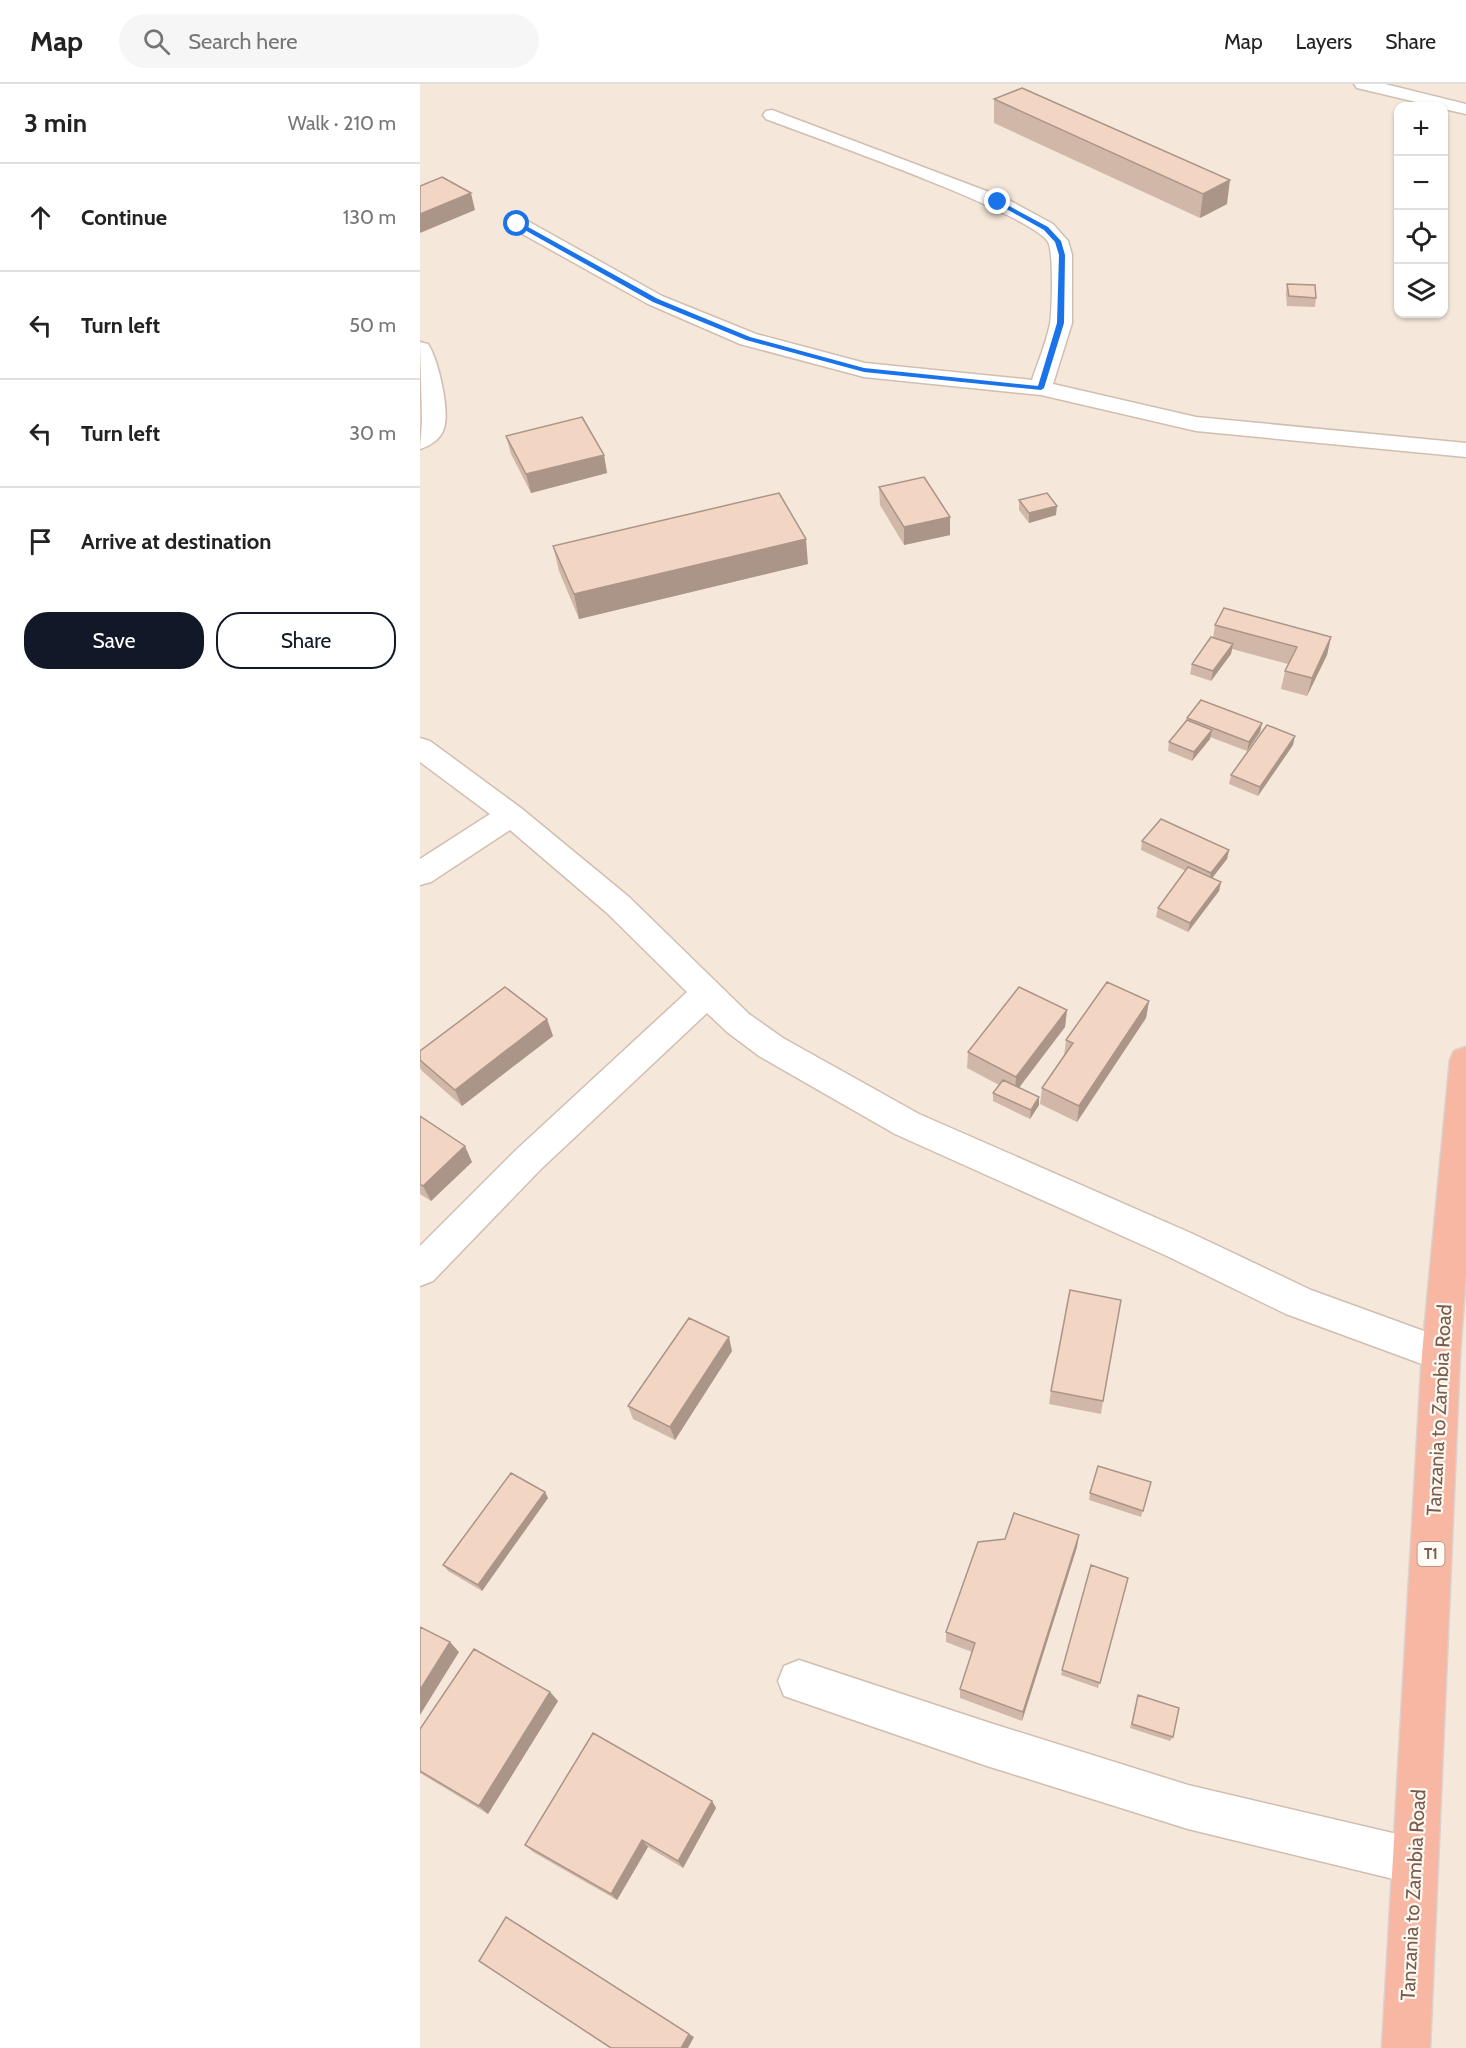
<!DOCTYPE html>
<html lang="en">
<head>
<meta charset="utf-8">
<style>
  :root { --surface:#fff; --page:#f6f6f6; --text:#222; --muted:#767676; --line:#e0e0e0; --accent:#111827 }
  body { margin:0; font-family:Cabin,sans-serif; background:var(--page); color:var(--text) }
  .controls { position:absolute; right:18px; top:18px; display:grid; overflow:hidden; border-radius:12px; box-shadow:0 2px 4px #0004 }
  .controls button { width:54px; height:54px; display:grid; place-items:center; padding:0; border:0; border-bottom:2px solid var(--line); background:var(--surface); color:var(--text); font:30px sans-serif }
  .stop { position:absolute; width:18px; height:18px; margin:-14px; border:4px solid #1a73e8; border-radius:50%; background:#fff }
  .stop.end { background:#1a73e8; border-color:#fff; box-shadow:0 2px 6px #0008 }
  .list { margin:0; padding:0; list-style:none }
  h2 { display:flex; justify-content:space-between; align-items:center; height:78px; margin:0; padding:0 24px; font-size:26px }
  h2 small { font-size:20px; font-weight:400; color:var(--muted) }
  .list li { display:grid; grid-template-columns:39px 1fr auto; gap:18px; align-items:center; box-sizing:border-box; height:108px; padding:0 24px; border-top:2px solid var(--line) }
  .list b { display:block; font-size:22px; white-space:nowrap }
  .list em { font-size:20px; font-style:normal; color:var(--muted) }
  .actions { display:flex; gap:12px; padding:18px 24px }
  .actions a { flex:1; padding:14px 0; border:2px solid var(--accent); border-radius:24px; text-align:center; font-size:21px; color:var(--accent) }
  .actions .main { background:var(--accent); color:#fff }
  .icon { flex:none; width:33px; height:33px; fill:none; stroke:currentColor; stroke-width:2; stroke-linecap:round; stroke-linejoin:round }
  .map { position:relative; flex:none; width:1046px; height:1964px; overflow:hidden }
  header { display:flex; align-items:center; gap:36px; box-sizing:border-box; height:84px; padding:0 30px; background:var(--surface); border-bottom:2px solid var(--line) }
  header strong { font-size:28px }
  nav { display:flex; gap:33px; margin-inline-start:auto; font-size:21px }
  .search { width:420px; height:54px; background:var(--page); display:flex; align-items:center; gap:15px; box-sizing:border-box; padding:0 21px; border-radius:33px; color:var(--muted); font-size:22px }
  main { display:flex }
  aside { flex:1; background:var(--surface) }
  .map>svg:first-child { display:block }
  .residential { fill:#f5e8da; fill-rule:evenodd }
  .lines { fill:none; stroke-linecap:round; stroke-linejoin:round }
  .minor-casing { stroke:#d1beb0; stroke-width:3 }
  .highway-casing { stroke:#dad1cd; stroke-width:3 }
  .minor { fill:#fff; fill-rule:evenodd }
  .highway { fill:#f7b7a3; fill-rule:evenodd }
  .wall { fill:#d1b7a8 }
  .shaded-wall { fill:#aa9588 }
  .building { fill:#f3d5c3; stroke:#aa9588; stroke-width:1.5 }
  .route { fill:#1a73e8 }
  .labels { text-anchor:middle; stroke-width:4.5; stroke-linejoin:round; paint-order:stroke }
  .shield { fill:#fffaf3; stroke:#a28b7f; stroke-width:1.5 }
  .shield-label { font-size:15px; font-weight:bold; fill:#7a5c4d }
  .near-street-label { font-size:20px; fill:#7a5c4d; stroke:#fffaf3 }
</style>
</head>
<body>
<header>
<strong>Map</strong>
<div class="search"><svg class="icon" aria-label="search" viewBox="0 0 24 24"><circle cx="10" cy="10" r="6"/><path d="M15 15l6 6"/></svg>Search here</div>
<nav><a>Map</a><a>Layers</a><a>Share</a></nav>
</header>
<main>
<aside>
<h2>3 min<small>Walk · 210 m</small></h2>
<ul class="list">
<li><svg class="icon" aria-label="ahead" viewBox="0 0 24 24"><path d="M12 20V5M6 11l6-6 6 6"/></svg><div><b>Continue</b></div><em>130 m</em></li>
<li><svg class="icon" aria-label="left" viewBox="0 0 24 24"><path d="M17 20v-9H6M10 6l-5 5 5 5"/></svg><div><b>Turn left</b></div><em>50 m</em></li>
<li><svg class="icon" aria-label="left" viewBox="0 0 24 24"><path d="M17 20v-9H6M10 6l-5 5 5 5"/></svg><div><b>Turn left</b></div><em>30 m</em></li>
<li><svg class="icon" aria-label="arrive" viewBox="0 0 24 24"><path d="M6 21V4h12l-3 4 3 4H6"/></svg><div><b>Arrive at destination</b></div></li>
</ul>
<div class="actions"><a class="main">Save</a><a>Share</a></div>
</aside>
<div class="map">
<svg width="1046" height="1964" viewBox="0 0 1046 1964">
  <rect width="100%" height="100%" fill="#fdf6ec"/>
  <path class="residential" d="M 0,0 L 1046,0 L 1046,1964 L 0,1964 ZM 978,22 L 1024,22 L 1024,230 L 978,230 Z"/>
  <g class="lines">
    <g class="minor-casing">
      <path id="minor" d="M 934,0 L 965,0 L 1046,20 L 1046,30 L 1024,25 L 1024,22 L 1013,22 L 937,4 Z
        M 352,26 L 585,114 L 633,140 L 648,157 L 652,171 L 652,239 L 633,300 L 776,333 L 1046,359 L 1046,373 L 776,347 L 621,311 L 444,293 L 320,260 L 228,220 L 90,143 L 87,139 L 90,135 L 104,135 L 242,212 L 336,250 L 445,279 L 612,296 C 618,278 626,259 630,240 C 632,227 634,168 628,158 C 611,129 390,52 346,35 L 343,31 L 346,27 Z
        M 0,258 L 8,260 C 18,275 30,326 24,344 C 21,355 10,362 0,365 L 2,337 Z
        M 0,654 L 10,657 L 101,724 L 209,813 L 329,930 L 363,954 L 499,1030 L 773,1150 L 891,1206 L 1034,1258 L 1040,1270 L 1034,1282 L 1021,1287 L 866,1230 L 747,1172 L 475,1050 L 339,972 L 307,948 L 287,929 L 120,1086 L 13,1197 L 0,1202 L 0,1162 L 96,1066 L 267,908 L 187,829 L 90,746 L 11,798 L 0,801 L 0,775 L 70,730 L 0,678 Z
        M 379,1576 L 567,1638 L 768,1701 L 994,1754 L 1010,1761 L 1017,1777 L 1010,1793 L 994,1800 L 768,1745 L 567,1682 L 364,1612 L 358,1597 L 364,1582 Z"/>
    </g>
    <g class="highway-casing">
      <path id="highway" d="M 1046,963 L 1046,1189 L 1040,1270 L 1010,1964 L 962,1964 L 1002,1270 L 1030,976 L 1034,967 Z"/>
    </g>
    <use href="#minor" class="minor"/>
    <use href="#highway" class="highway"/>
  </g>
  <path class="wall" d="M 574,15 L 807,120 L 780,134 L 574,39 Z
    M 867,200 L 896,214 L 895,223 L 867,222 L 866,210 Z
    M 86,352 L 184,371 L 187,389 L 111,409 L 91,370 Z
    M 459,403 L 530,451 L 484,461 L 460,421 Z
    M 599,416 L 636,431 L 609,439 L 599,426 Z
    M 133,462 L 388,480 L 159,535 L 139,487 Z
    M 795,541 L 911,553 L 907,571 L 887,612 L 861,605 L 865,587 L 868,580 L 812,565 L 811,570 L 791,597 L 770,590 L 772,580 L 793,554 Z
    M 767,634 L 842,639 L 840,648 L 827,667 L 790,653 L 790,655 L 772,677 L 748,667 L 749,658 L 767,636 Z
    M 873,661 L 838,712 L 809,700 L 811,691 Z
    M 722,757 L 809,766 L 807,775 L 792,794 L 801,798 L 799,807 L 768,848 L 736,833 L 738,824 L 766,787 L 721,766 Z
    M 729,917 L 726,934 L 657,1038 L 620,1020 L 622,1004 L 644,972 L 646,956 Z
    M 647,926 L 645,943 L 599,1003 L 619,1021 L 610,1035 L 573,1017 L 573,1009 L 579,1001 L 547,984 L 548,968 Z
    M 127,935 L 133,952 L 42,1022 L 2,987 L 0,984 L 0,967 Z
    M 0,1032 L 52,1078 L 11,1117 L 0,1110 Z
    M 312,1267 L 255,1356 L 213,1335 L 208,1322 Z
    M 631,1307 L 683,1317 L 681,1330 L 629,1320 Z
    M 731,1398 L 721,1433 L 669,1416 L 670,1409 Z
    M 125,1408 L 128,1414 L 62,1507 L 28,1487 L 23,1481 Z
    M 657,1463 L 602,1637 L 540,1614 L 540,1605 L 552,1568 L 526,1558 L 526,1548 Z
    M 671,1481 L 708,1494 L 678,1604 L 641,1591 Z
    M 130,1608 L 138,1617 L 68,1730 L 0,1689 L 0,1645 Z
    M 718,1611 L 753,1653 L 750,1657 L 710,1644 Z
    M 292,1717 L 296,1724 L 263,1784 L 228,1763 L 197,1816 L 113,1768 L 105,1761 Z"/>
  <path class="shaded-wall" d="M 810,96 L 807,120 L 780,134 L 783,110 Z
    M 51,109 L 55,126 L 0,149 L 0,130 Z
    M 184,371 L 187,389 L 111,409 L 106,390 Z
    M 637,422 L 636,431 L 609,439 L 609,429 Z
    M 530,433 L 530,451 L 484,461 L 484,443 Z
    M 386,455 L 388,480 L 159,535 L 154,510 Z
    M 911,553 L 907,571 L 887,612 L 892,594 Z
    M 813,560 L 811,570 L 791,597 L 793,587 Z
    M 842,639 L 840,648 L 827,667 L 829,658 Z
    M 792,646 L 790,655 L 772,677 L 774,668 Z
    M 875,652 L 873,661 L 838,712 L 840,703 Z
    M 809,766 L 807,775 L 789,798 L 791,789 Z
    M 801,798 L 799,807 L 768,848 L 770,839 Z
    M 729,917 L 726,934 L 657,1038 L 659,1022 Z
    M 647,926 L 645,943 L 595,1009 L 596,993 Z
    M 127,935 L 133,952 L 42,1022 L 35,1006 Z
    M 619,1013 L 619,1021 L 610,1035 L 611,1026 Z
    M 45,1062 L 52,1078 L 11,1117 L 3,1102 Z
    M 309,1253 L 312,1267 L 255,1356 L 250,1343 Z
    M 125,1408 L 128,1414 L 62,1507 L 58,1501 Z
    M 659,1451 L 657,1463 L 602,1637 L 603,1628 Z
    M 30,1558 L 39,1568 L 0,1631 L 0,1606 Z
    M 130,1608 L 138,1617 L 68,1730 L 59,1722 Z
    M 292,1717 L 296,1724 L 263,1784 L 258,1777 Z
    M 222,1756 L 228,1763 L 197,1816 L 191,1810 Z
    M 95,1838 L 274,1953 L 268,1964 L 261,1964 Z"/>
  <path class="building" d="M 602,4 L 810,96 L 783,110 L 574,15 Z
    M 22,93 L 51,109 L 0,130 L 0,102 Z
    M 867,200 L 895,201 L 896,214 L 869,212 Z
    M 162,333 L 184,371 L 106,390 L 86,352 Z
    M 504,393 L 530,433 L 484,443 L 459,403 Z
    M 359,409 L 386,455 L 154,510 L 133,462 Z
    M 627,409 L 637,422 L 609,429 L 599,416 Z
    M 804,524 L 911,553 L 892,594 L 865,587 L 877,563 L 795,541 Z
    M 791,553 L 813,560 L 793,587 L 772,580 Z
    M 781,616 L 842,639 L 829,658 L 767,634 Z
    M 767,636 L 792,646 L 774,668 L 749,658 Z
    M 847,641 L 875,652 L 840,703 L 811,691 Z
    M 741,735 L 809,766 L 791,789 L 722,757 Z
    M 768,783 L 801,798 L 770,839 L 738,824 Z
    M 687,898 L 729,917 L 659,1022 L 622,1004 L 653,959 L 646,956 Z
    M 85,903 L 127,935 L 35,1006 L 0,976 L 0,967 Z
    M 599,903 L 647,926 L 596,993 L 548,968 Z
    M 583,996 L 619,1013 L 611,1026 L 573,1009 Z
    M 0,1032 L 45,1062 L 3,1102 L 0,1100 Z
    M 650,1206 L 701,1216 L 683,1317 L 631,1307 Z
    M 269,1234 L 309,1253 L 250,1343 L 208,1322 Z
    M 678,1382 L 731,1398 L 723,1427 L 670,1409 Z
    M 91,1389 L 125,1408 L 58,1501 L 23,1481 Z
    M 594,1429 L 659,1451 L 603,1628 L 540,1605 L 555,1559 L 526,1548 L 558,1458 L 585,1455 Z
    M 671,1481 L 708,1494 L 680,1599 L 642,1586 Z
    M 0,1543 L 30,1558 L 0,1606 Z
    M 54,1565 L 130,1608 L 59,1722 L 0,1687 L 0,1645 Z
    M 718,1611 L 759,1624 L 753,1653 L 712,1640 Z
    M 173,1649 L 292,1717 L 258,1777 L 222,1756 L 191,1810 L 105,1761 Z
    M 86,1833 L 269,1950 L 261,1964 L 191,1964 L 59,1877 Z"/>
  <path class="route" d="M 576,117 L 580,117 L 628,143 L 641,157 L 645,171 L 644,239 L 624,304 L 621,306 L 444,288 L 326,256 L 233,218 L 94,140 L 99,138 L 238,215 L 330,253 L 444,284 L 618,302 L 637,239 L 639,171 L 635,158 L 624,146 L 576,119 Z"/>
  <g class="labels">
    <rect class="shield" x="997.5" y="1458" width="27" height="24" rx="4.5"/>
    <g class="shield-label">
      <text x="1011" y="1475">T1</text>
    </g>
    <g class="near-street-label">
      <text transform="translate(1019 1326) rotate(-87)" y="7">Tanzania to Zambia Road</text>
      <text transform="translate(993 1811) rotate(-87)" y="7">Tanzania to Zambia Road</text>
    </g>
  </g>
</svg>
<div class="controls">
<button>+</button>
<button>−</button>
<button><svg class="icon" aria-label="locate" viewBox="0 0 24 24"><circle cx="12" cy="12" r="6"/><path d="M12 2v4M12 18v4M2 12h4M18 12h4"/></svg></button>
<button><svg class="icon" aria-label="layers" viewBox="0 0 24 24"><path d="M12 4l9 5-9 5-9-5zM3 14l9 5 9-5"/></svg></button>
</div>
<div class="stop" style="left:97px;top:140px"></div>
<div class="stop end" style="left:578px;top:118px"></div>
</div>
</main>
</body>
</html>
